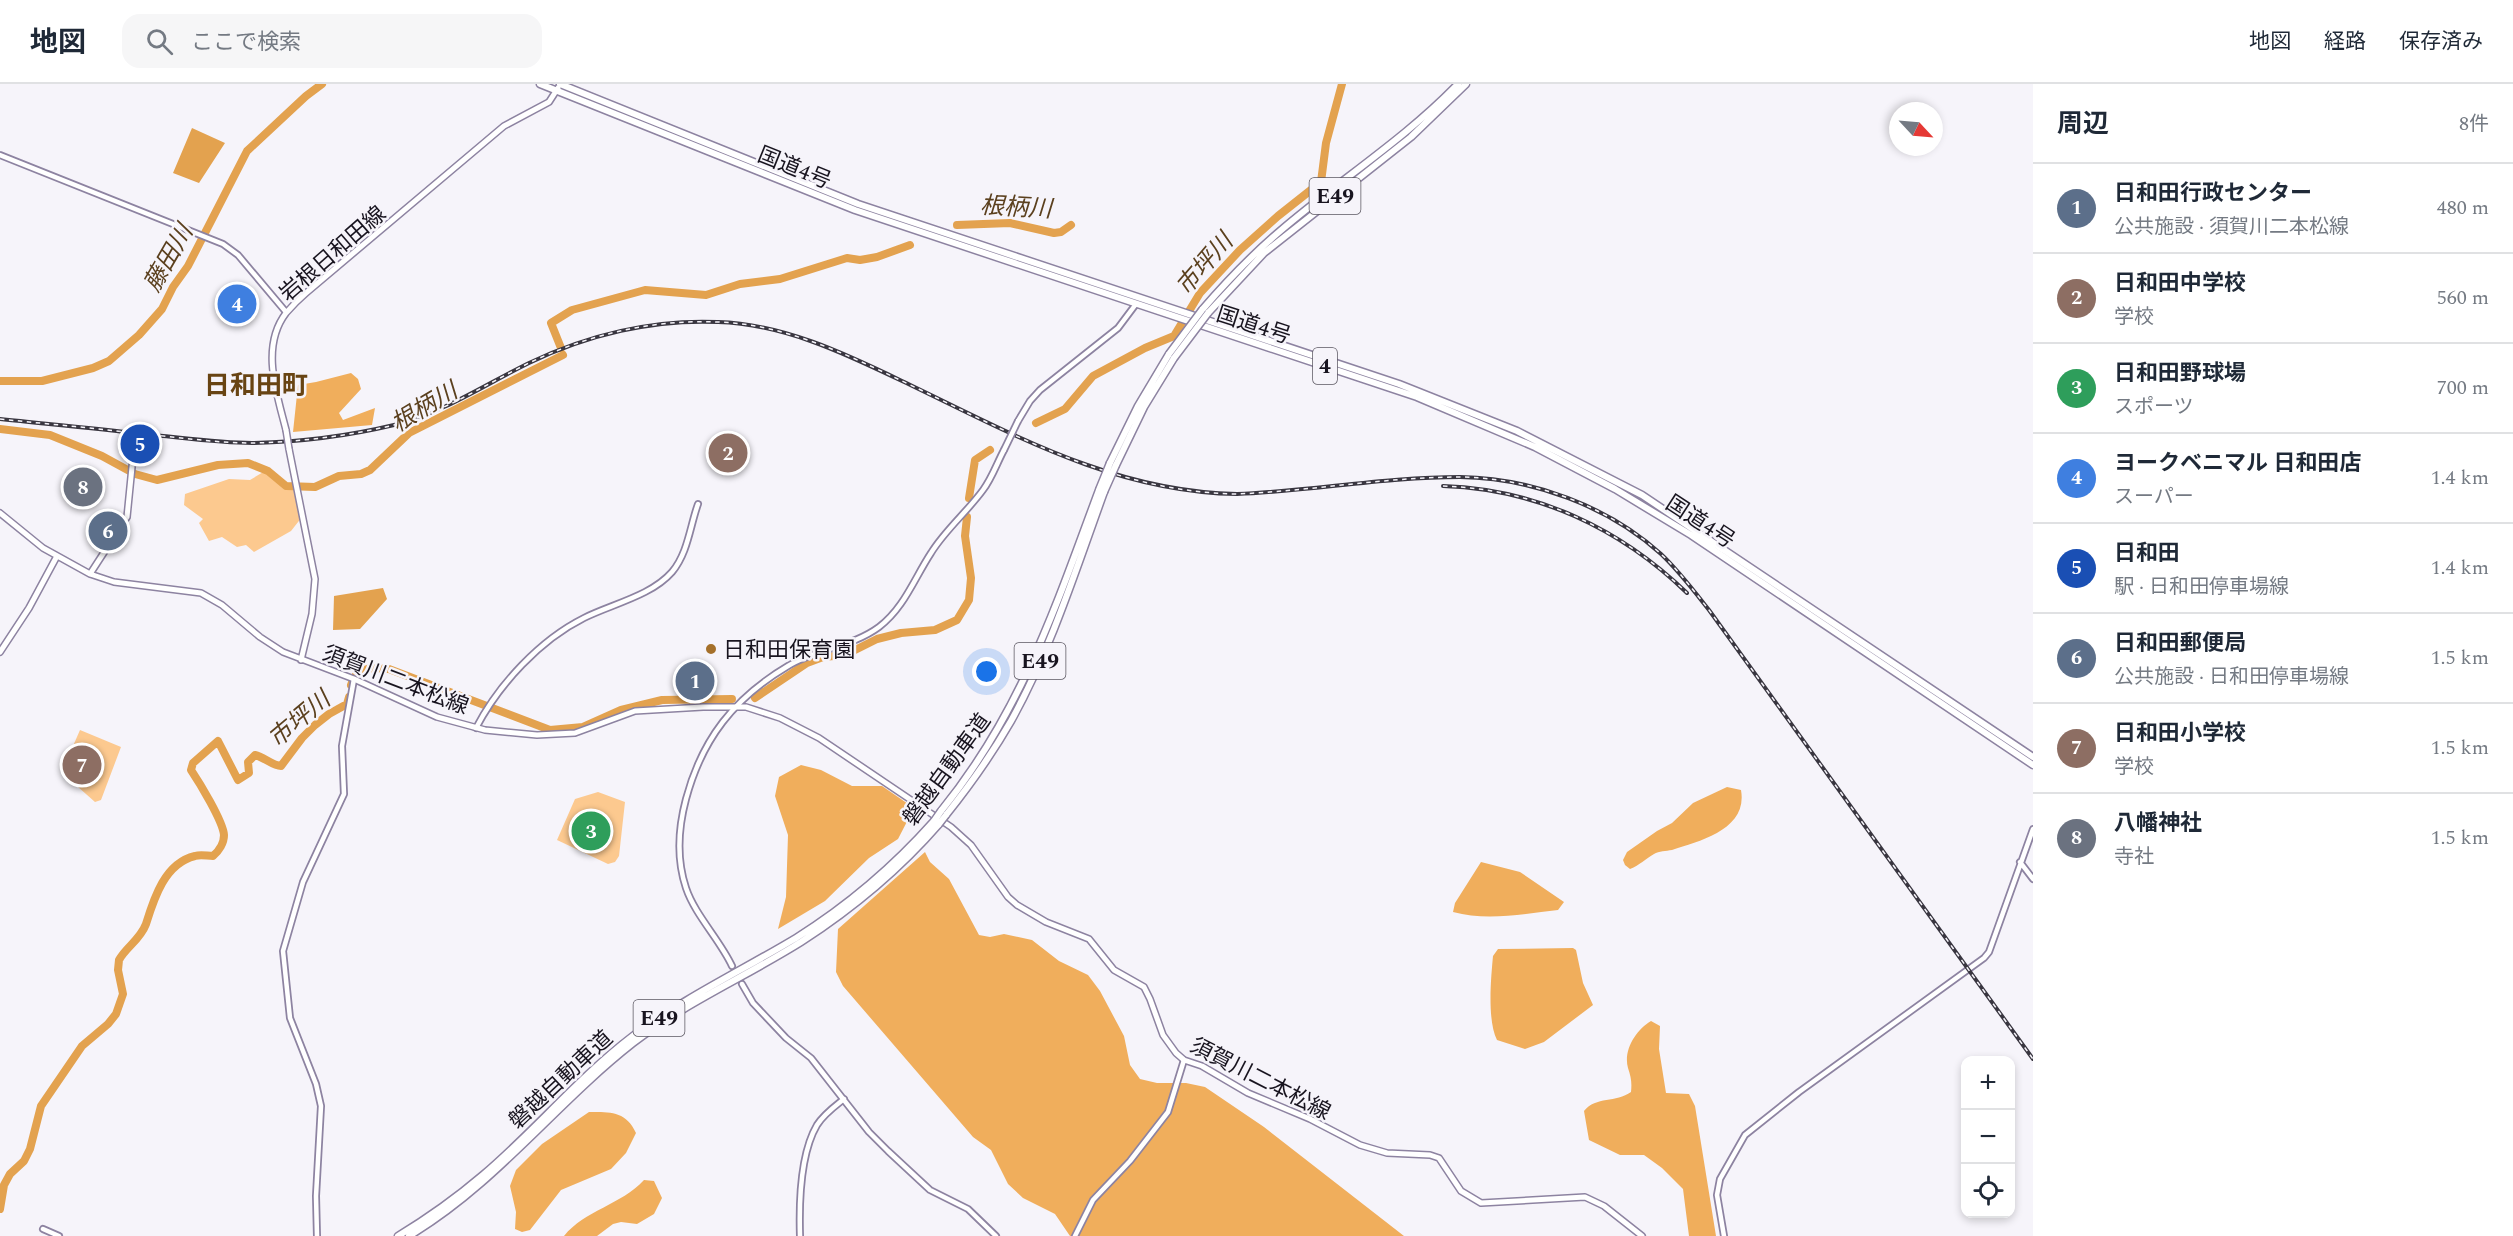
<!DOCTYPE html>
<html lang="ja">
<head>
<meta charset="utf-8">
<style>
  :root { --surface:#fff; --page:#f6f6f7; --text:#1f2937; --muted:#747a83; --line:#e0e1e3; --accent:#d93025 }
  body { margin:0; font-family:Spectral,"Noto Sans JP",serif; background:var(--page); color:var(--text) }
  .controls { position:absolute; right:18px; bottom:18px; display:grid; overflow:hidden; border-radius:12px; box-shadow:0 3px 9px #0003 }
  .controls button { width:54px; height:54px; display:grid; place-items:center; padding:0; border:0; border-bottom:2px solid var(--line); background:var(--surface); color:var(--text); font:30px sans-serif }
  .compass { position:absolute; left:1889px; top:18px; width:54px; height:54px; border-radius:50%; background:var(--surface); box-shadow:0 3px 9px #0003; rotate:116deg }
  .you { position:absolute; left:987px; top:588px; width:21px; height:21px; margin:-15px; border:4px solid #fff; border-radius:50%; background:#1a73e8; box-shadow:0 0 0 9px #1a73e833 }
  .badge { display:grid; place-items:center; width:39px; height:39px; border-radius:50%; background:var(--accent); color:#fff; font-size:20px; font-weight:700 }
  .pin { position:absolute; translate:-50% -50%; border:3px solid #fff; box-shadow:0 2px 6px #0006 }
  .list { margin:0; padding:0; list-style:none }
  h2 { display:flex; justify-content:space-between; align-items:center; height:78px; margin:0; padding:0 24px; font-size:26px }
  h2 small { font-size:20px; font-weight:400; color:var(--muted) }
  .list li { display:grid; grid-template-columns:39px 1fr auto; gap:18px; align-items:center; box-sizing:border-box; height:90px; padding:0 24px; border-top:2px solid var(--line) }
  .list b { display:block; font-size:22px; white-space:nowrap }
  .list p { margin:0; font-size:20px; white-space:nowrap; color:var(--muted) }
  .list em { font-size:20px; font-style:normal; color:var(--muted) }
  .icon { flex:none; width:33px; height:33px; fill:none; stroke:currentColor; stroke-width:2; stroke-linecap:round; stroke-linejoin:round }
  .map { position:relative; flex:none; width:2033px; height:1152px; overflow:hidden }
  header { display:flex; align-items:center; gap:36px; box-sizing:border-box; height:84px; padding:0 30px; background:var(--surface); border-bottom:2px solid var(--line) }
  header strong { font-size:28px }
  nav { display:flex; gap:33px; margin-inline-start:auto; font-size:21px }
  .search { width:420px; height:54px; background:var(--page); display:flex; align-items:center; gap:15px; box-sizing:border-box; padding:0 21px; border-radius:18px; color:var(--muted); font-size:22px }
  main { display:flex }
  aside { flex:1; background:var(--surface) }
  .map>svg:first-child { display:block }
  .green { fill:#fcc98f }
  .forest { fill:#f0ae5c }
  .water { fill:#e3a24f }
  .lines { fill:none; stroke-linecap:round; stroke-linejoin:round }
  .river { stroke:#e3a24f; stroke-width:8 }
  .minor-casing { stroke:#8d83a1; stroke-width:8 }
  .major-casing { stroke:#8d83a1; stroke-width:8 }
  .highway-casing { stroke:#8d83a1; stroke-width:9 }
  .minor { stroke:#fff; stroke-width:4.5 }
  .major { stroke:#fff; stroke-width:5 }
  .highway { stroke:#fff; stroke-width:6 }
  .rail-casing { stroke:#393640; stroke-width:4 }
  .rail { stroke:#f6f4fa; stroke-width:1.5; stroke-dasharray:4.5; stroke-linecap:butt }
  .minor-bridge-casing { stroke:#8d83a1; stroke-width:8; stroke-linecap:butt }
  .major-bridge-casing { stroke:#8d83a1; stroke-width:8; stroke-linecap:butt }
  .highway-bridge-casing { stroke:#8d83a1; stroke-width:9; stroke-linecap:butt }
  .minor-bridge { stroke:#fff; stroke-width:4.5 }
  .major-bridge { stroke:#fff; stroke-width:5 }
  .highway-bridge { stroke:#fff; stroke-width:6 }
  .poi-dot { fill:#a5702a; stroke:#f6f4fa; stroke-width:2 }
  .labels { text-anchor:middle; stroke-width:5; stroke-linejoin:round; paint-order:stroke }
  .shield { fill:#f6f4fa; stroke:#5b5761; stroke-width:1.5 }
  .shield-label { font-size:21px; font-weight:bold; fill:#18141f }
  .street-label { font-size:22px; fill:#18141f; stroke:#f6f4fa }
  .poi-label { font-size:22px; fill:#18141f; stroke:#f6f4fa; text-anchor:start }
  .water-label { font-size:24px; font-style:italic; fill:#5b401e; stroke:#f6f4fa }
  .quarter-label { font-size:26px; font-weight:bold; fill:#684413; stroke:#f6f4fa }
</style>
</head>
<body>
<header>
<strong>地図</strong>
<div class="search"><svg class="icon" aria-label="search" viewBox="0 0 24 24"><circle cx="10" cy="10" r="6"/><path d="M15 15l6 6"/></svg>ここで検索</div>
<nav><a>地図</a><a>経路</a><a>保存済み</a></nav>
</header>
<main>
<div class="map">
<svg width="2033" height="1152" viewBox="0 0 2033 1152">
  <rect width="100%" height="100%" fill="#f6f4fa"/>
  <path class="green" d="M 270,384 L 294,406 L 302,433 L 291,447 L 254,468 L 246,461 L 237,463 L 222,453 L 209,457 L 199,439 L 203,435 L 184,421 L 185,410 L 229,395 L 250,396 Z
    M 80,646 L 121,663 L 101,716 L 95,718 L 69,695 L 71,690 L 63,685 Z
    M 598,708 L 625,718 L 619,772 L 615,778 L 608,780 L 557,756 L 575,715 Z"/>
  <path class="forest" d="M 351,289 L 358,295 L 361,305 L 339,329 L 343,336 L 375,324 L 372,341 L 293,348 L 298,301 L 316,298 Z
    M 801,681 L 821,686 L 852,702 L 882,702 L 914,724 L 898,755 L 869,774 L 825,817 L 778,845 L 786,813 L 788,751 L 775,712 L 779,693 Z
    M 1727,703 L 1741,706 C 1748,745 1701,757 1672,766 C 1666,767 1659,767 1654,770 C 1645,775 1640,781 1630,785 L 1625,781 L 1623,776 L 1627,768 L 1657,747 L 1672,739 L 1693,719 Z
    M 925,768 L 930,778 L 949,795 L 979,851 L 990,853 L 1004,850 L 1032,856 L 1059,877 L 1088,891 L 1100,907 L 1124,952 L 1130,981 L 1140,995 L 1157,999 L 1186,999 L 1205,1003 L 1264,1043 L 1404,1152 L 1070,1152 L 1055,1130 L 1023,1114 L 1008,1100 L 991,1066 L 973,1053 L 843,902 L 836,888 L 838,845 Z
    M 1481,778 L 1520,788 L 1564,818 L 1558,826 C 1524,830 1486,837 1453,828 L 1455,819 Z
    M 1573,864 L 1576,866 L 1583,899 L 1593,921 L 1544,958 L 1525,965 L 1497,956 C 1487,936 1491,894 1493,872 L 1498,865 Z
    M 1651,937 L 1660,942 L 1659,965 L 1666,1009 L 1689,1010 L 1695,1022 L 1716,1152 L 1689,1152 L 1683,1105 L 1662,1084 L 1644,1071 L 1620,1071 L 1589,1056 L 1584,1027 C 1596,1012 1616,1019 1631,1008 C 1632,998 1631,993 1628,984 C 1623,966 1636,946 1651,937 Z
    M 589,1028 C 610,1028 626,1027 636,1049 L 626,1069 L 611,1085 L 561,1106 L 530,1146 L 522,1148 L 515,1145 L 516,1128 L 510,1102 L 516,1086 L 542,1060 Z
    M 644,1096 L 654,1097 L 662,1114 L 654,1130 L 637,1140 L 621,1138 L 613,1140 L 597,1152 L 564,1152 C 585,1126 621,1121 644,1096 Z"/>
  <path class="water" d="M 192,44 L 225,59 L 199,99 L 173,89 Z
    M 383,504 L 387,515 L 360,545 L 333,546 L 334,512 Z"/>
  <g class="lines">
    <path class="river" d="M 957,141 L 1010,139 L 1054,149 L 1061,148 L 1071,141
      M 561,264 L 551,239 L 572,226 L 645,206 L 706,211 L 740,200 L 780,195 L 847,174 L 860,176 L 877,173 L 910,161
      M 0,297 L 42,297 L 93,284 L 109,277 L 139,251 L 162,225 L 173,203 L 188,182 L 247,67 L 306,12 L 322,0
      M 1036,339 L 1065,325 L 1093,292 L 1145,264 L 1174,252 L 1200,209 L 1240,166 L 1278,132 L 1321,98 L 1326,59 L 1342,0
      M 0,345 L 50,351 L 102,372 L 135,390 L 157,396 L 218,381 L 248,379 L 268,387 L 286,402 L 315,403 L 339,392 L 361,390 L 370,386 L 409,349 L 563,271
      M 969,414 L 975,376 L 990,366
      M 351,601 C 356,581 373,584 389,585 L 550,646 L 583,643 L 621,626 L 662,616 L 732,615
      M 755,614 L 807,579 L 823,573 L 845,571 L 877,555 L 901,549 L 935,546 L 957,536 L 969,516 L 971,494 L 965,452 L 967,433
      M 0,1125 L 4,1101 L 10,1090 L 24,1077 L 30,1065 L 41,1022 L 82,962 L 108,940 L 116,930 L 123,910 L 118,886 L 119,876 C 126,863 140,856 146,840 C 154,814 165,779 195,772 C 201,770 207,772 213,772 C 219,767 224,759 224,751 C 223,737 199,698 191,686 L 193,679 L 218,657 L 238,696 L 249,689 L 248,678 L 255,671 C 264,673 273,682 281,682 L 302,654 L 315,641 L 329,630 L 347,620 L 349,613"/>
    <g class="minor-casing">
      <path id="minor" d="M 0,71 L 223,160 L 238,171 L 286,228
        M 1018,337 L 1030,317 L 1040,306 L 1118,244 L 1136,220
        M 476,644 C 499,600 540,556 584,534 C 612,520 651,512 672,488 C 688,469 690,442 698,420
        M 2020,778 L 2033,795
        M 732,882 C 720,856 695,831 686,804 C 676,774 678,745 686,715 C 702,655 734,614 788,582 C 816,565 852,563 879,543 C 904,524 914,495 931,469 C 945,446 967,428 983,406 C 992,394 997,379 1004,366
        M 742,900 L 753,919 L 786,954 L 811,974 L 869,1048 L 888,1067 L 930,1106 L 968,1125 L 996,1152
        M 43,1145 L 59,1152
        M 317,1152 L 316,1112 L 321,1022 L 316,1000 L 290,934 L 283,867 L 303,798 L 344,710 L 342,662 L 354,595
        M 800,1152 C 799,1119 800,1070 817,1041 C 824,1030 834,1023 844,1015
        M 1075,1152 L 1093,1116 L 1130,1077 L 1168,1028 L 1184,976
        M 1724,1152 L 1717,1111 L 1720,1095 L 1745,1051 L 1799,1008 L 1984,874 L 1989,868 L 2033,745"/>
    </g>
    <g class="major-casing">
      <path id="major" d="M 286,346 C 277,310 260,263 286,229 C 292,222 299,215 306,209 L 504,42 L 549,18 L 558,4
        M 289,365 L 315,495 L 312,530 L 301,576
        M 0,429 L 43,464 L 90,490 L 114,498 L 201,509 L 222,521 L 260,553 L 283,568 L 354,595 L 437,633 L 485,646 L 537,651 L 575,649 L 635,627 L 703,623 L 746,623 L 780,634 L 819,654 L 951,743 L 971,761 L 1008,813 L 1017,821 L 1046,838 L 1089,855 L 1114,886 L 1144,903 L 1150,915 L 1163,951 L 1176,969 L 1184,976 L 1202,982 L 1248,1009 L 1310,1035 L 1360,1061 L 1387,1069 L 1430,1071 L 1439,1074 L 1461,1107 L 1481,1119 L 1585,1113 L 1604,1122 L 1642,1152
        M 90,490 L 127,433 L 134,363
        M 0,568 L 29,524 L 57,472"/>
    </g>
    <g class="highway-casing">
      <path id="highway" d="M 540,0 L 855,126 L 1417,313 L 1535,363 L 1615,405 L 1691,451 L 2033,681
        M 560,0 L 858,120 L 1399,300 L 1517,347 L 1642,411 L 2033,673
        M 1202,226 C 1226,198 1251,172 1279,148 C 1338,97 1404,56 1458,0
        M 1208,229 L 1264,169 L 1411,53 L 1466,0
        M 1110,379 L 1138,322 L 1169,270
        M 1116,381 L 1144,323 L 1174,274
        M 941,727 C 1021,629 1056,522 1099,406
        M 946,731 C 970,701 992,670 1011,637 C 1051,565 1076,485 1104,408
        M 398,1152 C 428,1134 456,1114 483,1091 C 535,1047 578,994 633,952 C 684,914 741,887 796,854 C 847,822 894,782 934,737
        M 409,1152 C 497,1099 554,1021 633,959 C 685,919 745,893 801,858 C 852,825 899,786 939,740"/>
    </g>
    <use href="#minor" class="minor"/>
    <use href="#major" class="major"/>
    <use href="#highway" class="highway"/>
    <g class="rail-casing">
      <path id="rail" d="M 0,335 C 47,340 95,344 142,350 C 178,353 216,359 252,359 C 299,358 348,352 394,341 C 443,329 484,301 529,279 C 587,251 653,235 718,238 C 783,240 844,269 902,297 C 1011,349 1113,408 1237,410 C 1311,407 1386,393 1460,393 C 1532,394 1608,422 1661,470 C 1679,487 1694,507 1709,526 L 2033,975
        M 1443,402 C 1536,405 1620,444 1687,509"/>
    </g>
    <use href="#rail" class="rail"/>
    <g class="minor-bridge-casing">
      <path id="minor-bridge" d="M 1004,366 L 1018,337"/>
    </g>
    <g class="major-bridge-casing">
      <path id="major-bridge" d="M 286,346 L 289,365"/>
    </g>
    <g class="highway-bridge-casing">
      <path id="highway-bridge" d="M 1169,270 L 1202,226
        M 1174,274 L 1208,229
        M 1099,406 L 1110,379
        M 1104,408 L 1116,381
        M 934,737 L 941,727
        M 939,740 L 946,731"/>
    </g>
    <use href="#minor-bridge" class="minor-bridge"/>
    <use href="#major-bridge" class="major-bridge"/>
    <use href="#highway-bridge" class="highway-bridge"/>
  </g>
  <circle class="poi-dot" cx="711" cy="565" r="6"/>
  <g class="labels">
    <g class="shield">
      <rect x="1309.5" y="94" width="51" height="36" rx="4.5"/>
      <rect x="1313" y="264" width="24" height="36" rx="4.5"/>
      <rect x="1014.5" y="559" width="51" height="36" rx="4.5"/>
      <rect x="633.5" y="916" width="51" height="36" rx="4.5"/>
    </g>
    <g class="shield-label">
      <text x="1335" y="119">E49</text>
      <text x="1325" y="289">4</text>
      <text x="1040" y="584">E49</text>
      <text x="659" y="941">E49</text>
    </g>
    <g class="street-label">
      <text transform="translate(795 83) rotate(22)" y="8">国道4号</text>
      <text transform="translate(332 169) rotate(-41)" y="8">岩根日和田線</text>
      <text transform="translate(1254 240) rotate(18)" y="8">国道4号</text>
      <text transform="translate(1701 437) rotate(33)" y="8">国道4号</text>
      <text transform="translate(396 595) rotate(21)" y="8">須賀川二本松線</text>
      <text transform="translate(946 685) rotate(-54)" y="8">磐越自動車道</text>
      <text transform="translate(1261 994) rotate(27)" y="8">須賀川二本松線</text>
      <text transform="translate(560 995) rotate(-43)" y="8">磐越自動車道</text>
    </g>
    <g class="poi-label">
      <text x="723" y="573">日和田保育園</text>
    </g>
    <g class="water-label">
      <text transform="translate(1016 123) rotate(3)" y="8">根柄川</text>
      <text transform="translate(168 174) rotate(-60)" y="8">藤田川</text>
      <text transform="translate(1204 180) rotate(-49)" y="8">市坪川</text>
      <text transform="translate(424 323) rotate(-31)" y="8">根柄川</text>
      <text transform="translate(299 635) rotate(-40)" y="8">市坪川</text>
    </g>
    <g class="quarter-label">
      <text x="256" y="310">日和田町</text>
    </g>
  </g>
</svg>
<div class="controls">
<button>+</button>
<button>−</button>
<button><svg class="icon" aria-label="locate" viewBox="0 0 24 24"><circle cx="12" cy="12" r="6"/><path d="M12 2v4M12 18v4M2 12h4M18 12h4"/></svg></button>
</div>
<svg class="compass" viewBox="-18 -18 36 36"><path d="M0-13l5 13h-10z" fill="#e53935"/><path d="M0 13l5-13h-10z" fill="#747a83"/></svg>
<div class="you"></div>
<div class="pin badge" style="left:695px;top:597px;background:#5c6f8a">1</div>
<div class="pin badge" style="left:728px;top:369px;background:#8d6e63">2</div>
<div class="pin badge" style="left:591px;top:747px;background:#2e9e5b">3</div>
<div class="pin badge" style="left:237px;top:220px;background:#3f7fe0">4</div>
<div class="pin badge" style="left:140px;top:360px;background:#1a4fb4">5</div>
<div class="pin badge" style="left:108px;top:447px;background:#5c6f8a">6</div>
<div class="pin badge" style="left:82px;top:681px;background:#8d6e63">7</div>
<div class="pin badge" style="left:83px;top:403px;background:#6b7280">8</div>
</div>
<aside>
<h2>周辺<small>8件</small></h2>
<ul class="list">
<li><span class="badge" style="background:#5c6f8a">1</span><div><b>日和田行政センター</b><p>公共施設 · 須賀川二本松線</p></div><em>480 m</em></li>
<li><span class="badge" style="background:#8d6e63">2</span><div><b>日和田中学校</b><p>学校</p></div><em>560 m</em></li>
<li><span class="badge" style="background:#2e9e5b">3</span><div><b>日和田野球場</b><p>スポーツ</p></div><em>700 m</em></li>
<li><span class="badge" style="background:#3f7fe0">4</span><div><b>ヨークベニマル 日和田店</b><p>スーパー</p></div><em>1.4 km</em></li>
<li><span class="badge" style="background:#1a4fb4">5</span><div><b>日和田</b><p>駅 · 日和田停車場線</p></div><em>1.4 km</em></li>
<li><span class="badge" style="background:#5c6f8a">6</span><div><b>日和田郵便局</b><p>公共施設 · 日和田停車場線</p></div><em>1.5 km</em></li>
<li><span class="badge" style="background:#8d6e63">7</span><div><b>日和田小学校</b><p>学校</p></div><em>1.5 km</em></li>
<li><span class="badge" style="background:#6b7280">8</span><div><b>八幡神社</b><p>寺社</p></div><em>1.5 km</em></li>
</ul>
</aside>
</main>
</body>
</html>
